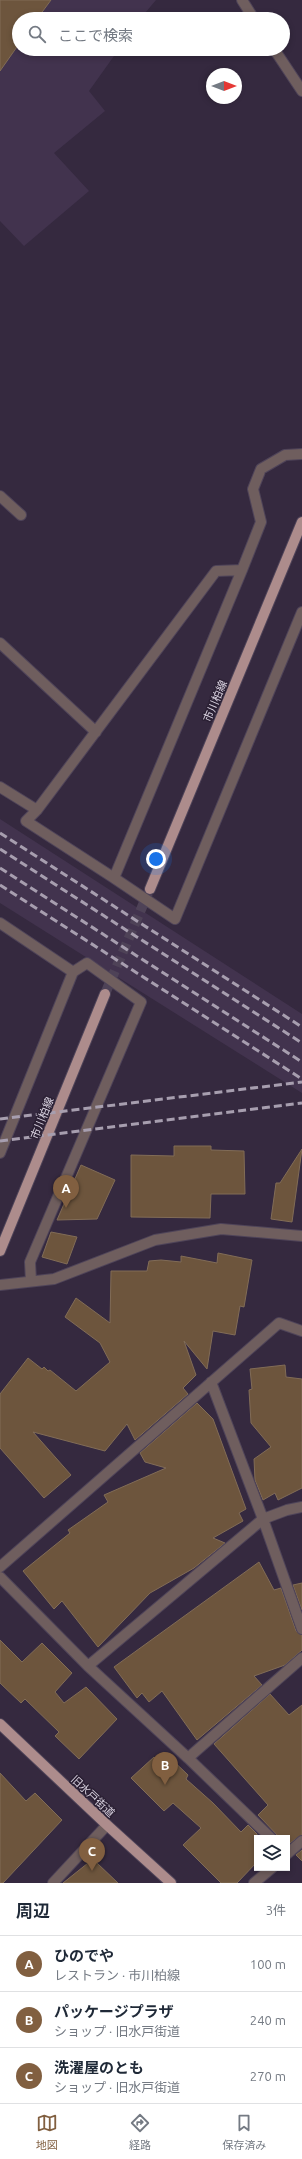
<!DOCTYPE html>
<html lang="ja">
<head>
<meta charset="utf-8">
<style>
  :root { --surface:#fff; --page:#f6f6f7; --text:#1f2937; --muted:#747a83; --line:#e0e1e3; --accent:#815f40 }
  body { margin:0; font-family:Ubuntu,"Noto Sans JP",sans-serif; background:var(--page); color:var(--text) }
  .controls { position:absolute; right:12px; bottom:12px; display:grid; overflow:hidden; border-radius:0px; box-shadow:0 2px 6px #0003 }
  .controls button { width:36px; height:36px; display:grid; place-items:center; padding:0; border:0; border-bottom:1px solid var(--line); background:var(--surface); color:var(--text); font:20px sans-serif }
  .compass { position:absolute; left:206px; top:68px; width:36px; height:36px; border-radius:50%; background:var(--surface); box-shadow:0 2px 6px #0003; rotate:90deg }
  .you { position:absolute; left:156px; top:859px; width:14px; height:14px; margin:-10px; border:3px solid #fff; border-radius:50%; background:#1a73e8; box-shadow:0 0 0 6px #1a73e833 }
  .badge { display:grid; place-items:center; width:26px; height:26px; border-radius:50%; background:var(--accent); color:#fff; font-size:13px; font-weight:700 }
  .pin { position:absolute; translate:-50% -33px; filter:drop-shadow(0 1px 2px #0008) }
  .pin::after { content:''; position:absolute; top:21px; width:14px; height:12px; background:inherit; clip-path:polygon(0 0,100% 0,50% 100%) }
  .list { margin:0; padding:0; list-style:none }
  h2 { display:flex; justify-content:space-between; align-items:center; height:52px; margin:0; padding:0 16px; font-size:17px }
  h2 small { font-size:13px; font-weight:400; color:var(--muted) }
  .list li { display:grid; grid-template-columns:26px 1fr auto; gap:12px; align-items:center; box-sizing:border-box; height:56px; padding:0 16px; border-top:1px solid var(--line) }
  .list b { display:block; font-size:15px; white-space:nowrap }
  .list p { margin:0; font-size:13px; white-space:nowrap; color:var(--muted) }
  .list em { font-size:13px; font-style:normal; color:var(--muted) }
  .icon { flex:none; width:22px; height:22px; fill:none; stroke:currentColor; stroke-width:2; stroke-linecap:round; stroke-linejoin:round }
  .map { position:relative; flex:none; width:302px; height:1883px; overflow:hidden }
  .search { position:absolute; background:var(--surface); box-shadow:0 2px 6px #0003; left:12px; right:12px; top:12px; height:44px; display:flex; align-items:center; gap:10px; box-sizing:border-box; padding:0 14px; border-radius:22px; color:var(--muted); font-size:15px }
  .sheet { height:220px; background:var(--surface) }
  nav { display:flex; justify-content:space-around; align-items:center; box-sizing:border-box; height:56px; border-top:1px solid var(--line); background:var(--surface); font-size:11px; color:var(--muted) }
  nav a { display:grid; justify-items:center; gap:2px }
  nav .on { color:var(--accent) }
  .map>svg:first-child { display:block }
  .built { fill:#42334e }
  .building { fill:#6d553d; stroke:#816c57 }
  .lines { fill:none; stroke-linecap:round; stroke-linejoin:round }
  .primary-tunnel { stroke:#4e4257; stroke-width:10; stroke-dasharray:10 5; stroke-linecap:butt }
  .lane-casing { stroke:#4f4459; stroke-width:12 }
  .street-casing { stroke:#4f4459; stroke-width:12 }
  .primary-casing { stroke:#4f4459; stroke-width:12 }
  .lane { stroke:#6f5e5e; stroke-width:10 }
  .street { stroke:#6f5e5e; stroke-width:10 }
  .primary { stroke:#ad8c8c; stroke-width:10 }
  .rail { stroke:#a79eaf; stroke-width:3; stroke-dasharray:8 4; stroke-linecap:butt }
  .labels { text-anchor:middle; stroke-width:3; stroke-linejoin:round; paint-order:stroke }
  .street-label { font-size:11px; fill:#d9d2e0; stroke:#2b2034 }
</style>
</head>
<body>
<div class="map">
<svg width="302" height="1883" viewBox="0 0 302 1883">
  <rect width="100%" height="100%" fill="#35293f"/>
  <path class="built" d="M 0,0 L 156,0 L 140,19 L 19,19 L 19,49 L 119,49 L 89,91 L 105,111 L 54,153 L 89,191 L 24,246 L 0,221 Z
    M 0,819 L 302,1014 L 302,1093 L 0,903 Z"/>
  <path class="building" d="M 0,0 L 51,0 L 37,19 L 19,19 L 19,44 L 0,71 Z
    M 174,1146 L 211,1146 L 211,1150 L 244,1151 L 245,1194 L 211,1194 L 210,1218 L 131,1217 L 131,1155 L 174,1156 Z
    M 302,1149 L 292,1222 L 271,1219 L 276,1183 L 280,1183 Z
    M 81,1165 L 115,1180 L 97,1219 L 57,1220 Z
    M 51,1232 L 77,1237 L 67,1264 L 42,1257 Z
    M 218,1253 L 252,1260 L 244,1307 L 240,1306 L 235,1335 L 213,1331 L 207,1369 L 184,1341 L 196,1375 L 183,1388 L 188,1394 L 135,1440 L 127,1424 L 105,1451 L 33,1432 L 71,1475 L 44,1498 L 0,1448 L 0,1394 L 28,1358 L 42,1369 L 44,1367 L 48,1371 L 50,1370 L 76,1391 L 110,1362 L 100,1343 L 65,1317 L 76,1298 L 110,1323 L 111,1271 L 147,1271 L 149,1261 L 161,1260 L 181,1262 L 181,1256 L 217,1263 Z
    M 285,1365 L 286,1377 L 302,1379 L 302,1488 L 278,1500 L 275,1493 L 263,1500 L 255,1480 L 254,1459 L 271,1447 L 251,1423 L 249,1390 L 252,1389 L 250,1369 Z
    M 197,1403 L 213,1419 L 246,1509 L 239,1513 L 243,1521 L 213,1538 L 225,1543 L 194,1568 L 150,1593 L 98,1647 L 62,1601 L 54,1609 L 23,1571 L 70,1533 L 68,1530 L 108,1502 L 104,1495 L 166,1468 L 145,1462 L 140,1453 Z
    M 259,1562 L 274,1590 L 281,1588 L 296,1631 L 302,1635 L 302,1650 L 285,1665 L 254,1676 L 262,1685 L 197,1740 L 162,1691 L 149,1702 L 142,1693 L 137,1698 L 114,1667 Z
    M 302,1583 L 302,1610 L 293,1585 Z
    M 0,1640 L 22,1662 L 42,1643 L 72,1673 L 55,1692 L 64,1703 L 86,1687 L 117,1719 L 79,1759 L 55,1736 L 59,1732 L 25,1699 L 21,1703 L 0,1683 Z
    M 270,1694 L 289,1715 L 302,1705 L 302,1835 L 287,1845 L 287,1838 L 280,1838 L 258,1815 L 268,1805 L 214,1744 Z
    M 164,1752 L 188,1775 L 186,1779 L 213,1803 L 241,1832 L 248,1825 L 257,1834 L 257,1862 L 237,1883 L 221,1883 L 183,1845 L 201,1828 L 173,1803 L 164,1811 L 131,1778 L 154,1757 L 156,1759 Z
    M 0,1773 L 26,1801 L 35,1793 L 62,1820 L 3,1883 L 0,1883 Z
    M 302,1850 L 302,1861 L 296,1855 Z
    M 88,1863 L 97,1863 L 118,1883 L 63,1883 Z"/>
  <g class="lines">
    <path class="primary-tunnel" d="M 105,994 L 148,893"/>
    <g class="lane-casing">
      <path id="lane" d="M 242,0 L 254,19
        M 274,49 L 302,91
        M 0,496 L 21,515"/>
    </g>
    <g class="street-casing">
      <path id="street" d="M 242,570 L 216,571 L 37,810 L 26,821 L 114,878 L 242,570 L 261,522 L 253,489 L 261,469 L 285,455 L 302,454
        M 0,643 L 96,732
        M 0,787 L 37,810
        M 114,878 L 175,919 L 302,612
        M 0,923 L 73,972
        M 0,1153 L 73,972 L 87,963 L 141,1002 L 30,1262 L 31,1281
        M 0,1285 L 54,1279 L 155,1240 L 221,1229 L 302,1236
        M 211,1382 L 263,1519 L 302,1629
        M 0,1567 L 279,1323 L 302,1331
        M 0,1577 L 88,1666 L 188,1758 L 271,1838
        M 88,1666 L 263,1519 L 287,1510 L 302,1507
        M 188,1758 L 302,1658
        M 287,1854 L 302,1841
        M 53,1883 L 107,1825
        M 254,1883 L 272,1868"/>
    </g>
    <g class="primary-casing">
      <path id="primary" d="M 150,889 L 302,522
        M 0,1251 L 105,994
        M 0,1724 L 107,1825 L 171,1883"/>
    </g>
    <use href="#lane" class="lane"/>
    <use href="#street" class="street"/>
    <use href="#primary" class="primary"/>
    <path class="rail" d="M 0,833 L 302,1027
      M 0,849 L 302,1043
      M 0,868 L 302,1062
      M 0,885 L 302,1079
      M 0,1119 L 302,1082
      M 0,1141 L 302,1103"/>
  </g>
  <g class="labels">
    <g class="street-label">
      <text transform="translate(215 701) rotate(-67)" y="4">市川柏線</text>
      <text transform="translate(42 1118) rotate(-68)" y="4">市川柏線</text>
      <text transform="translate(93 1796) rotate(43)" y="4">旧水戸街道</text>
    </g>
  </g>
</svg>
<div class="controls">
<button><svg class="icon" aria-label="layers" viewBox="0 0 24 24"><path d="M12 4l9 5-9 5-9-5zM3 14l9 5 9-5"/></svg></button>
</div>
<svg class="compass" viewBox="-18 -18 36 36"><path d="M0-13l5 13h-10z" fill="#e53935"/><path d="M0 13l5-13h-10z" fill="#747a83"/></svg>
<div class="you"></div>
<div class="pin badge" style="left:66px;top:1208px">A</div>
<div class="pin badge" style="left:165px;top:1785px">B</div>
<div class="pin badge" style="left:92px;top:1871px">C</div>
<div class="search"><svg class="icon" aria-label="search" viewBox="0 0 24 24"><circle cx="10" cy="10" r="6"/><path d="M15 15l6 6"/></svg>ここで検索</div>
</div>
<section class="sheet">
<h2>周辺<small>3件</small></h2>
<ul class="list">
<li><span class="badge">A</span><div><b>ひのでや</b><p>レストラン · 市川柏線</p></div><em>100 m</em></li>
<li><span class="badge">B</span><div><b>パッケージプラザ</b><p>ショップ · 旧水戸街道</p></div><em>240 m</em></li>
<li><span class="badge">C</span><div><b>洗濯屋のとも</b><p>ショップ · 旧水戸街道</p></div><em>270 m</em></li>
</ul>
</section>
<nav>
<a class="on"><svg class="icon" aria-label="map" viewBox="0 0 24 24"><path d="M3 6l6-2 6 2 6-2v14l-6 2-6-2-6 2zM9 4v14M15 6v14"/></svg>地図</a>
<a><svg class="icon" aria-label="directions" viewBox="0 0 24 24"><path d="M12 3l9 9-9 9-9-9zM9 14v-3h6M13 9l2 2-2 2"/></svg>経路</a>
<a><svg class="icon" aria-label="saved" viewBox="0 0 24 24"><path d="M7 4h10v16l-5-4-5 4z"/></svg>保存済み</a>
</nav>
</body>
</html>
